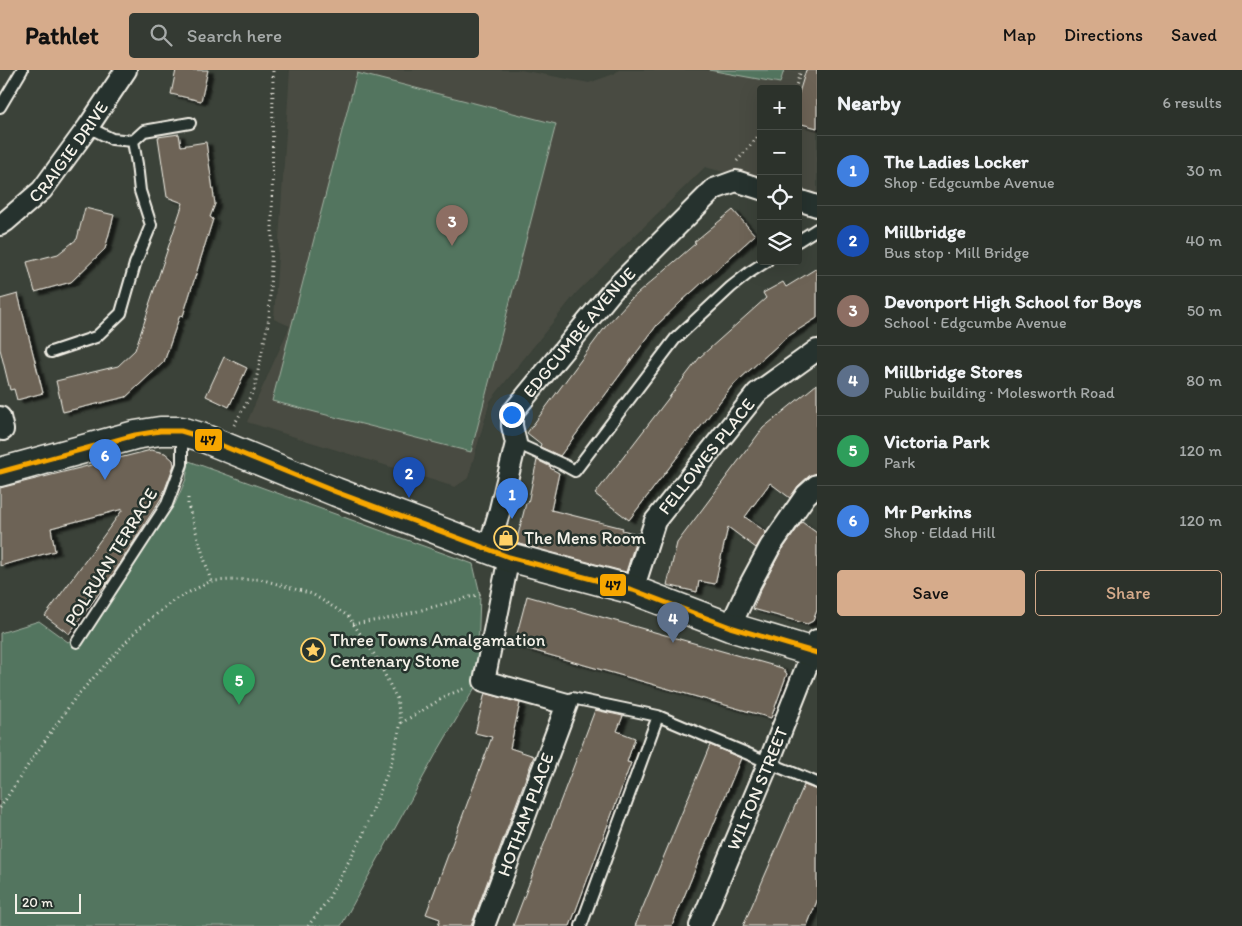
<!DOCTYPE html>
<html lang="en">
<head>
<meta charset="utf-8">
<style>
  :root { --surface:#2c322b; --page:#343a33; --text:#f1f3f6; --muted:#a6aaa9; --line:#484d47; --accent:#d6ab8b }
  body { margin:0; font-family:Itim,sans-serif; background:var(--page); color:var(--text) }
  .controls { position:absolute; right:15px; top:15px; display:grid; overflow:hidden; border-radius:5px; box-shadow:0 5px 20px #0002 }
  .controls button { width:45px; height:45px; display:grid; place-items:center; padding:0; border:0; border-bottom:1px solid var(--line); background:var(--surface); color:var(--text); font:25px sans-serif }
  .scale { position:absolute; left:15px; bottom:12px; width:66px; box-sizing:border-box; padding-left:5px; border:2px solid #f4f1e8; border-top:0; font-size:14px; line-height:18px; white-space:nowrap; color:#f4f1e8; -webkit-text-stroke:4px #26332d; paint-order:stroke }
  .you { position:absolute; left:511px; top:344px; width:18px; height:18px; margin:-12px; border:4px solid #fff; border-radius:50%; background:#1a73e8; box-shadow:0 0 0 8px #1a73e833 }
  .badge { display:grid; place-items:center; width:32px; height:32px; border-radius:50%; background:var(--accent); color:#fff; font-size:16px; font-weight:700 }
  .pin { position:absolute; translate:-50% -41px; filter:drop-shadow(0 1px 2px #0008) }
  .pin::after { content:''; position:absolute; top:26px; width:18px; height:15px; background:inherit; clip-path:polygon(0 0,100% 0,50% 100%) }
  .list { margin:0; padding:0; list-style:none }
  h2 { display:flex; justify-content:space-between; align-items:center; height:65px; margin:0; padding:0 20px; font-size:21px }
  h2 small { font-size:16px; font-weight:400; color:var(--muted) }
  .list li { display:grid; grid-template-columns:32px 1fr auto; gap:15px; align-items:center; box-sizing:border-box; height:70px; padding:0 20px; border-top:1px solid var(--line) }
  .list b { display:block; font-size:19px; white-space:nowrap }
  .list p { margin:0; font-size:16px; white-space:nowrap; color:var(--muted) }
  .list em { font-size:16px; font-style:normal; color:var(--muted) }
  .actions { display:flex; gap:10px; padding:15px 20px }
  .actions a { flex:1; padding:11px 0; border:1px solid var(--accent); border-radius:5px; text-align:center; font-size:18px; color:var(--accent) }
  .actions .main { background:var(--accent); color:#111 }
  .icon { flex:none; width:28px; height:28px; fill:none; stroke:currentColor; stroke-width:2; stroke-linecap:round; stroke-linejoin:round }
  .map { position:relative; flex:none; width:817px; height:856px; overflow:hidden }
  header { display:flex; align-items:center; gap:30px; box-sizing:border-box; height:70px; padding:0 25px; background:var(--accent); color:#111 }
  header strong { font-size:24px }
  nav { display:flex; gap:28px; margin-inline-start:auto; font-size:18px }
  .search { width:350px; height:45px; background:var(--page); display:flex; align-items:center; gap:12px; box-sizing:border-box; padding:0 18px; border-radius:5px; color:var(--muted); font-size:19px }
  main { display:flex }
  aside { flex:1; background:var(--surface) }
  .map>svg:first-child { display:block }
  .built { fill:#4a4c42 }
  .green { fill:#52745e; stroke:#a3b2a3 }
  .building { fill:#6d6456; stroke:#f4f1e8; filter:url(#shadow) }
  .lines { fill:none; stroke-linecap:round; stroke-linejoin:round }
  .lane-casing { stroke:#f4f1e8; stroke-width:14 }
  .street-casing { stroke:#f4f1e8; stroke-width:24 }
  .secondary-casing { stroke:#f4f1e8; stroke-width:31 }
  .path { stroke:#f4f1e8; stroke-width:3; stroke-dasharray:1 4; stroke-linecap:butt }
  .lane { stroke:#26332d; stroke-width:10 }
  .street { stroke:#26332d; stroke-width:20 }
  .secondary { stroke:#26332d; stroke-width:28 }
  .bus-1-casing { stroke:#26332d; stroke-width:9 }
  .bus-1 { stroke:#f7a600; stroke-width:5 }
  .labels { text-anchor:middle; stroke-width:5; stroke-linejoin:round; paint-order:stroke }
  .street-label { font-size:18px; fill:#f4f1e8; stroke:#26332d }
  .poi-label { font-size:18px; fill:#f4f1e8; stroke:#26332d; text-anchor:start }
  .line-badge { stroke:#26332d; stroke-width:2 }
  .pale-badge-label { font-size:14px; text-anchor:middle; font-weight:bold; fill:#111 }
</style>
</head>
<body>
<header>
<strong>Pathlet</strong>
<div class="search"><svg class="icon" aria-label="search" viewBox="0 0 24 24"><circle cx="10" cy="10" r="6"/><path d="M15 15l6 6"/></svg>Search here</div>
<nav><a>Map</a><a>Directions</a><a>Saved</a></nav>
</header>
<main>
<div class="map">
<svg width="817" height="856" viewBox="0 0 817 856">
  <defs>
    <filter id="shadow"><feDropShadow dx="5.5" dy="3" stdDeviation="1" flood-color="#0009"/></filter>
  </defs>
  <rect width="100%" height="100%" fill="#3b4239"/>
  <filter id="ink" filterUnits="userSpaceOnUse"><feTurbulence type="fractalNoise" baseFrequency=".02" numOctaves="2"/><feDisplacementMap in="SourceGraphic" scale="10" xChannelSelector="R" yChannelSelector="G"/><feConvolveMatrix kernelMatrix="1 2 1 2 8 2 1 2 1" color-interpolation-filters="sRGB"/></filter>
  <g filter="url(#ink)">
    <path class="built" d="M 290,0 L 520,0 L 589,13 L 614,4 L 619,0 L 817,0 L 817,128 L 798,123 L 798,19 L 761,19 L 761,112 L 705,97 L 576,223 L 490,331 L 468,408 L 455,417 L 247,352 L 290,256 L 274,249 Z"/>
    <path class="green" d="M 709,0 L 784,0 L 780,13 Z
      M 357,3 L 556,54 L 471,382 L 272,331 Z
      M 189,391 L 473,494 L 480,524 L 477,614 L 436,684 L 341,856 L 0,856 L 0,563 L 39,551 L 68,572 L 76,567 L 130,496 L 175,434 L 186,409 Z"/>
    <path class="building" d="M 176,0 L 208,0 L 201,31 L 171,24 Z
      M 806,0 L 817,0 L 817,58 L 798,53 L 798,26 Z
      M 179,64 L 181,76 L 206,72 L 215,134 L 210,147 L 213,149 L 183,246 L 180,245 L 164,292 L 126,327 L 63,342 L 56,311 L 118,296 L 135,280 L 150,235 L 149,235 L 183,133 L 167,127 L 158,67 Z
      M 85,138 L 114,145 L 105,179 L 71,212 L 35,222 L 27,192 L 58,184 L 77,169 Z
      M 733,140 L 755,165 L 682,231 L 657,255 L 560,386 L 540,377 L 541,374 L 527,363 L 606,256 L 630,230 L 696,173 L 694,172 Z
      M 817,198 L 817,248 L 787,267 L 732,316 L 629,450 L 595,424 L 700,287 L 766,228 L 763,223 L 783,212 L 786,217 Z
      M 18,224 L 43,323 L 17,330 L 14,319 L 10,320 L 0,279 L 0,229 Z
      M 224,287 L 247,298 L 229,337 L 206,326 Z
      M 817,314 L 817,403 L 809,406 L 798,416 L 790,428 L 770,413 L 745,447 L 766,462 L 756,478 L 728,457 L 715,514 L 699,511 L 697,522 L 667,515 L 677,473 L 763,358 Z
      M 151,380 L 165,383 L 173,390 L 174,395 L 162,427 L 114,503 L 69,564 L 45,546 L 123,439 L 51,458 L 55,481 L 0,496 L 0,418 Z
      M 537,390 L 551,397 L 550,398 L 559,403 L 551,440 L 623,458 L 622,460 L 638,464 L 626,502 L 516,473 L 526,433 L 528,433 Z
      M 802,452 L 817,463 L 817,540 L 813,551 L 807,554 L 753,539 L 760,521 L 780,483 Z
      M 527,526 L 782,598 L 787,604 L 771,648 L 514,575 Z
      M 485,623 L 520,633 L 510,678 L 534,686 L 471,856 L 438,856 L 440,849 L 426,844 L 492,667 L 475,663 Z
      M 595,640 L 623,646 L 617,661 L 635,668 L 627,692 L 631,693 L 570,856 L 513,856 Z
      M 710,675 L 741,688 L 672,856 L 635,856 Z
      M 804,715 L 817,720 L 817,831 L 807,856 L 743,856 Z"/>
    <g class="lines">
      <g class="lane-casing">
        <path id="lane" d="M 0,37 L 22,0
          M 133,71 L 144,61 L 190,53
          M 798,171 L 817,159
          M 51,282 L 96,267 L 121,243 L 135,194 L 151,155 L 140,121 L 137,94 L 133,71 L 112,69 L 88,57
          M 516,373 L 562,394 L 575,401 L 675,269 L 731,217 L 750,202 L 767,191
          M 77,572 L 167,434 L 182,394 L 182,363
          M 567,634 L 572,628 L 658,646 L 817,713
          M 581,856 L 658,646"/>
      </g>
      <g class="street-casing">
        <g id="street">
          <path d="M 798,130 L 817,136"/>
          <path id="s1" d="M 0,155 L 6,151 L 42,120 L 88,57 L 126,0"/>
          <path d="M 0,347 L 3,360"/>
          <path id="s2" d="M 488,480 L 499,443 L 516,373 L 512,356 L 512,343 L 613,220 L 714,119 L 736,111 L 761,119"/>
          <path id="s3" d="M 633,520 L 655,451 L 757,323 L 817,280"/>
          <path d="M 730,557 L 749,516 L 770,477 L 806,425 L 817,415"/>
          <path id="s4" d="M 484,856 L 567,634 L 484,611 L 509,487"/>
          <path id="s5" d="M 700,856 L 769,692 L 817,570"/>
        </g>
      </g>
      <g class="secondary-casing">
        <path id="secondary" d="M 0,402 L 135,365 L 160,361 L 181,361 L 201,367 L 336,422 L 509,487 L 633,520 L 730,557 L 817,583"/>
      </g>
      <path class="path" d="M 795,19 L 801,0
        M 737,91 L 761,63
        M 234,355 L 254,320 L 269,248 L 272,169 L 273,0
        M 188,428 L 188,435 L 211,511
        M 353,554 L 392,548 L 481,524
        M 401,653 L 448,625 L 466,618
        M 0,738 L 28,695 L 75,628 L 138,559 L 174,530 L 211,511 L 260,509 L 312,524 L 348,546 L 376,587 L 397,629 L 401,653 L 391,694 L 362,767 L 327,831 L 308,856"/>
      <use href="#lane" class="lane"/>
      <use href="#street" class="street"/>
      <use href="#secondary" class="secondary"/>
      <g class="bus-1-casing">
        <path id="bus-1" d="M 0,402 L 135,365 L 160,361 L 181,361 L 201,367 L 336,422 L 509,487 L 633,520 L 730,557 L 817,583"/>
      </g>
      <use href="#bus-1" class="bus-1"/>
    </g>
  </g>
  <defs>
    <g id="shop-ring" transform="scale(1.25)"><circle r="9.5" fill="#26332d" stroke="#ffd166" stroke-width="1.5"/><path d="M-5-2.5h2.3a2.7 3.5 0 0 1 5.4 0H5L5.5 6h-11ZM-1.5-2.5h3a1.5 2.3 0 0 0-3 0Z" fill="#ffd166"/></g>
    <g id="sight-ring" transform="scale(1.25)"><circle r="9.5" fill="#26332d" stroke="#ffd166" stroke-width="1.5"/><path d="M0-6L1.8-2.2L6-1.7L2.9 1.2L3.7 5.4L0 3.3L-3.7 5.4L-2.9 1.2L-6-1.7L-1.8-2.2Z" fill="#ffd166"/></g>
  </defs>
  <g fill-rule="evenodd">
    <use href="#shop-ring" x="506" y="468"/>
    <use href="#sight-ring" x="313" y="580"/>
  </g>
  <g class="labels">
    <g class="street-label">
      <text dy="6" stroke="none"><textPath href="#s1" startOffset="101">CRAIGIE DRIVE</textPath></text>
      <text dy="6" stroke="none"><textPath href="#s2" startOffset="246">EDGCUMBE AVENUE</textPath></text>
      <text dy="6" stroke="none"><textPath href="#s3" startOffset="155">FELLOWES PLACE</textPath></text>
      <text transform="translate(111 487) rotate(-58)" y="6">POLRUAN TERRACE</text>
      <text dy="6" stroke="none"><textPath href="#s5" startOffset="149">WILTON STREET</textPath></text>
      <text dy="6" stroke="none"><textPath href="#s4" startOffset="119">HOTHAM PLACE</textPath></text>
    </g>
    <g class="poi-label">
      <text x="524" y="474">The Mens Room</text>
      <text x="330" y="576">Three Towns Amalgamation<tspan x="330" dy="21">Centenary Stone</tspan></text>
    </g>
  </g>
  <g class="line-badge">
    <rect x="194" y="358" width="29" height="24" rx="5" fill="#f7a600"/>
    <rect x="599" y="503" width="28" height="24" rx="5" fill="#f7a600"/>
  </g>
  <g class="pale-badge-label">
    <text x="208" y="375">47</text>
    <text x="613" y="520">47</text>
  </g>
</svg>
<div class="controls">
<button>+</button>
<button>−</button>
<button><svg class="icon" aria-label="locate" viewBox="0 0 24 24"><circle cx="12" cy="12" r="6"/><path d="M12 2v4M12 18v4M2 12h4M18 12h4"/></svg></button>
<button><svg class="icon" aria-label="layers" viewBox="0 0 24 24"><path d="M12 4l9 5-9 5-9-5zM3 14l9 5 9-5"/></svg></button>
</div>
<div class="scale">20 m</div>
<div class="you"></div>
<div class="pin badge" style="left:512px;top:449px;background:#3f7fe0">1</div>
<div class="pin badge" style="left:409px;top:428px;background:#1a4fb4">2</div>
<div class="pin badge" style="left:452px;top:176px;background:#8d6e63">3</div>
<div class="pin badge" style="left:673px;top:573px;background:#5c6f8a">4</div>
<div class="pin badge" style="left:239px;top:635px;background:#2e9e5b">5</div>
<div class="pin badge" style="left:105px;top:410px;background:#3f7fe0">6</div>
</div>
<aside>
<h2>Nearby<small>6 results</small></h2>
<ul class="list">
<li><span class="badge" style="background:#3f7fe0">1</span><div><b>The Ladies Locker</b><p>Shop · Edgcumbe Avenue</p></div><em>30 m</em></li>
<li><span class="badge" style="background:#1a4fb4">2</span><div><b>Millbridge</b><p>Bus stop · Mill Bridge</p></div><em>40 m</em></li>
<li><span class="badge" style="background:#8d6e63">3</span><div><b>Devonport High School for Boys</b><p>School · Edgcumbe Avenue</p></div><em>50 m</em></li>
<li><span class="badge" style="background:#5c6f8a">4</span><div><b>Millbridge Stores</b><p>Public building · Molesworth Road</p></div><em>80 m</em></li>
<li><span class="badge" style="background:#2e9e5b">5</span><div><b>Victoria Park</b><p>Park</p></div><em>120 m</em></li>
<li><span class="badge" style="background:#3f7fe0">6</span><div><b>Mr Perkins</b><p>Shop · Eldad Hill</p></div><em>120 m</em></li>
</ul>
<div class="actions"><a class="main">Save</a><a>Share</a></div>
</aside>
</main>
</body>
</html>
